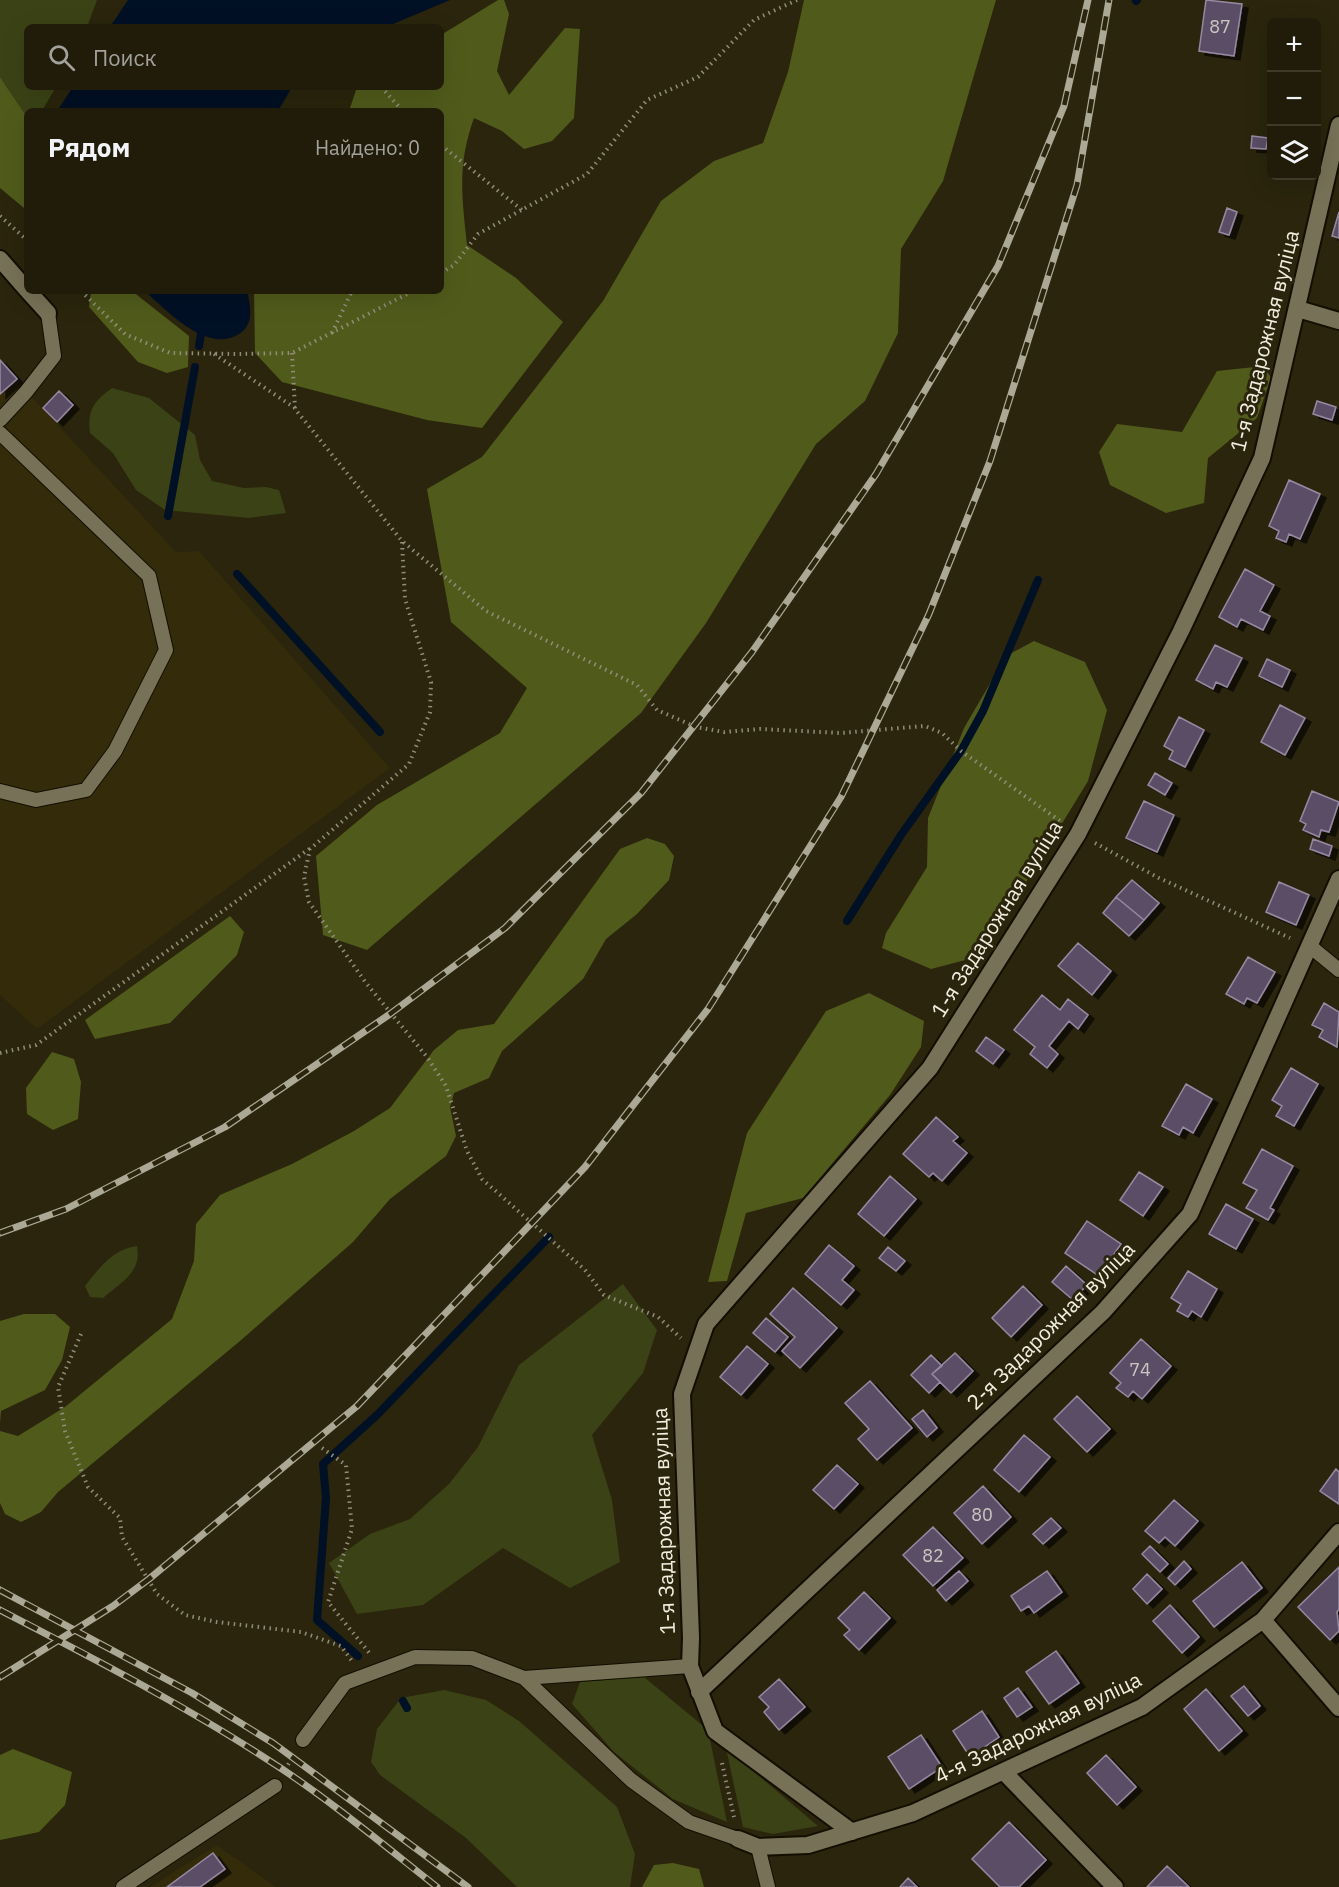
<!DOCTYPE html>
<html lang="ru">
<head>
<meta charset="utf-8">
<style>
  :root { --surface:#201c09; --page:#282512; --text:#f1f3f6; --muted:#a2a19c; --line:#3d3a2a }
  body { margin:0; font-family:"IBM Plex Sans",sans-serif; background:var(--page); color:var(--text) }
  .controls { position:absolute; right:18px; top:18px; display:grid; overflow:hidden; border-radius:9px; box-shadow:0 6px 24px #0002 }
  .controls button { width:54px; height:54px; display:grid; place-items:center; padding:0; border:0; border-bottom:2px solid var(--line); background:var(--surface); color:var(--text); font:30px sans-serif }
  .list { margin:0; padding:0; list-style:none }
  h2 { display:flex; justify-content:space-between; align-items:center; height:78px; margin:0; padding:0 24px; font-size:26px }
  h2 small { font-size:20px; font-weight:400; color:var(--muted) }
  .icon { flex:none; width:33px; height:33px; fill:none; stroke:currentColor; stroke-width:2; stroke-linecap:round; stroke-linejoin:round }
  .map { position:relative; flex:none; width:1339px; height:1887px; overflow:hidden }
  .search { position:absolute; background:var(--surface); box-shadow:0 6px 24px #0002; left:24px; top:24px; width:420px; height:66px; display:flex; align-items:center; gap:15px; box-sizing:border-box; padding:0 21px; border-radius:9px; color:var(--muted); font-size:22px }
  .panel { position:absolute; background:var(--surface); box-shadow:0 6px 24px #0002; left:24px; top:108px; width:420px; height:186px; border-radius:9px }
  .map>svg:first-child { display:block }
  .built { fill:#332b0a }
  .green { fill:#3b4316 }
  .forest { fill:#505b1b }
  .water { fill:#001025 }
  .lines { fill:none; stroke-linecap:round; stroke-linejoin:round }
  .stream { stroke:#001025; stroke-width:8 }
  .building { fill:#5a4e65; stroke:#9789a3; stroke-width:1.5; filter:url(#shadow) }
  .service-casing { stroke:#130e00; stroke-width:16 }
  .minor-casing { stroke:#130e00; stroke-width:20 }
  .path { stroke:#918d7a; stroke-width:4; stroke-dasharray:1.5 4.5; stroke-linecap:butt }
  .service { stroke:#777157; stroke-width:14 }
  .minor { stroke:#777157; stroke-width:16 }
  .rail-casing { stroke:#aba895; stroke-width:7 }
  .rail { stroke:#2a250c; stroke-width:4.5; stroke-dasharray:14; stroke-linecap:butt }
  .labels { text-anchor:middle; stroke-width:6; stroke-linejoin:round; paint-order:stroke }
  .number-label { font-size:18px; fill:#cbc6c0 }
  .street-label { font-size:21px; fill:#f1eedf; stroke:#2a250c }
</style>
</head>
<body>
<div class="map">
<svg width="1339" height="1887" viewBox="0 0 1339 1887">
  <defs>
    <filter id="shadow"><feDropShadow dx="6" dy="4" stdDeviation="0" flood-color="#0009"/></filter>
  </defs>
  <rect width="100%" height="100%" fill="#2a250c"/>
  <path class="built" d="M 0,363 L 176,552 L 199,551 L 390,768 L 37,1029 L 0,995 Z
    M 217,1845 L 276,1887 L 150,1887 Z"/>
  <path class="green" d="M 0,0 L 97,0 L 87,27 L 27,27 L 27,87 L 56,87 L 43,109 L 27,111 L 27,117 L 0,77 Z
    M 112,388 L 149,398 L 195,435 L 200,460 L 212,481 L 244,488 L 266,487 L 279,490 L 286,513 L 249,518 L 165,510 L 136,490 L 113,453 L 90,433 C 87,410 94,401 112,388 Z
    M 137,1246 C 142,1273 121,1282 103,1298 L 90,1297 L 85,1286 C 100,1267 113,1249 137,1246 Z
    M 623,1284 L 657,1330 L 643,1373 L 592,1435 L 612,1500 L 620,1562 L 570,1588 L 503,1548 L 423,1605 L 357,1614 L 329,1563 L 370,1534 L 410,1519 L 449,1484 L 478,1447 L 519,1365 Z
    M 644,1677 L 708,1730 L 727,1822 L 673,1799 L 614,1752 L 572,1704 L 580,1682 Z
    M 444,1690 L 486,1700 L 519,1721 L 617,1807 L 635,1854 L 630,1887 L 517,1887 L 466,1838 L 380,1775 L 371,1762 L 377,1729 L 401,1698 Z
    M 726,1748 L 818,1826 L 773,1834 L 743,1827 Z"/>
  <path class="forest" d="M 498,0 L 504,0 L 509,14 L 497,71 L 509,95 L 565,28 L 580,29 L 574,118 L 552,141 L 524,149 L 502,131 L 474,118 C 457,165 462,197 467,245 L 516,278 L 563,322 L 482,428 L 427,420 L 282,382 L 255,353 L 254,291 L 441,291 L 441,111 L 349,111 L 357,87 L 441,87 L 441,35 Z
    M 804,0 L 996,0 L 943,181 L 901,249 L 898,333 L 865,401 L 816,444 L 706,623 L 641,713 L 367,950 L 323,935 L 316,856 L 377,805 L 500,733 L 527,688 L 451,622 L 427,489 L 482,457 L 603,301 L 661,201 L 714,161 L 763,143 L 788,72 Z
    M 0,77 L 27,117 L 27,194 L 24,208 L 0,188 Z
    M 91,291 L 132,291 L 189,336 L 188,367 L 167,373 L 138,362 L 89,307 Z
    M 1264,366 L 1271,378 L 1257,418 L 1208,458 L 1204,503 L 1166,513 L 1110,485 L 1099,452 L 1117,424 L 1182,432 L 1217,371 Z
    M 1034,641 L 1085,662 L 1107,710 L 1088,781 L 981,956 L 931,969 L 882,948 L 886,933 L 927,867 L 928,818 L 964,728 L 1006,656 Z
    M 647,838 L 665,844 L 674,856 L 669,880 L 637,914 L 606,939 L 583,979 L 502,1051 L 489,1078 L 454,1093 L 450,1107 L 456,1136 L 446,1156 L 390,1199 L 353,1242 L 240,1341 L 58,1492 L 41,1512 L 21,1522 L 5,1514 L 0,1503 L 0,1431 L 18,1436 L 65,1407 L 172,1319 L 194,1261 L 196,1224 L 220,1195 L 292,1164 L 354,1131 L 390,1108 L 434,1050 L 458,1030 L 494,1024 L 620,849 Z
    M 230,916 L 244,932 L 237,955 L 170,1023 L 95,1039 L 85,1020 Z
    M 869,993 L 924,1021 L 921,1047 L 890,1095 L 803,1198 L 746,1213 L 727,1281 L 708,1282 L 747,1133 L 826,1011 Z
    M 52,1052 L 74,1059 L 81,1082 L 78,1119 L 53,1130 L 27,1114 L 26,1088 Z
    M 24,1314 L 55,1314 L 70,1327 L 62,1360 L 45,1390 L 1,1411 L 0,1424 L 0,1321 Z
    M 13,1749 L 72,1772 L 65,1805 L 39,1832 L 0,1840 L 0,1755 Z
    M 673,1863 L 699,1869 L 704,1887 L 642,1887 L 654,1865 Z"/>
  <path class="water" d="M 128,0 L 450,0 L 386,27 L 110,27 Z
    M 73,87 L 292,87 L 278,111 L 57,111 Z
    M 145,291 L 247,291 C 250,303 254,321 243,331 C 211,358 168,312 145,291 Z"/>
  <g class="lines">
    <path class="stream" d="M 1136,1 L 1137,0
      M 199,346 L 201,334
      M 168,516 L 195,367
      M 237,574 L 380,732
      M 847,921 L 901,835 L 961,751 L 983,711 L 1038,580
      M 358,1656 L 317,1620 L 326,1498 L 323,1464 L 377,1415 L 549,1237
      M 403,1701 L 407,1708"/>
  </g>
  <path class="building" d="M 1206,0 L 1242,4 L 1234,56 L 1199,51 Z
    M 1252,136 L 1268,138 L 1266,149 L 1251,148 Z
    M 1227,208 L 1237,212 L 1229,235 L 1219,232 Z
    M 1339,212 L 1339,238 L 1332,236 Z
    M 0,360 L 17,379 L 0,394 Z
    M 59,391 L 73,405 L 57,422 L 43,408 Z
    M 1317,401 L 1336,407 L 1332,420 L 1313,414 Z
    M 1289,480 L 1320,494 L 1300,539 L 1289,534 L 1286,542 L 1276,538 L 1279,531 L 1269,526 Z
    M 1245,569 L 1274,585 L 1260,611 L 1270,616 L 1263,630 L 1241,619 L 1237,627 L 1219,617 Z
    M 1215,645 L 1242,658 L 1227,687 L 1216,682 L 1213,689 L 1196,680 Z
    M 1267,659 L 1290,670 L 1282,687 L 1259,676 Z
    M 1280,705 L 1305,718 L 1285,755 L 1261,742 Z
    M 1179,717 L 1204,730 L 1185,767 L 1169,759 L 1173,751 L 1164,746 Z
    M 1155,773 L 1172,783 L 1165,795 L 1148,785 Z
    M 1312,791 L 1339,802 L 1329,832 L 1321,830 L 1319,837 L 1303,830 L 1306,824 L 1300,821 Z
    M 1144,801 L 1174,815 L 1157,852 L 1126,838 Z
    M 1313,839 L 1332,846 L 1329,856 L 1310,849 Z
    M 1132,880 L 1159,903 L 1144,920 L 1116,897 Z
    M 1279,882 L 1309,895 L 1296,925 L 1266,912 Z
    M 1116,897 L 1144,920 L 1129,936 L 1103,913 Z
    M 1078,943 L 1111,971 L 1092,995 L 1058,966 Z
    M 1248,957 L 1275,972 L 1257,1003 L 1247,998 L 1244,1004 L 1226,994 Z
    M 1042,995 L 1060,1010 L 1068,999 L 1088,1015 L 1078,1029 L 1069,1021 L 1049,1046 L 1058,1054 L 1047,1068 L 1030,1054 L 1035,1047 L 1014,1030 Z
    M 1324,1003 L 1339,1012 L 1337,1047 L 1319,1037 L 1323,1030 L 1312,1025 Z
    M 986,1037 L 1004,1050 L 993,1064 L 976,1051 Z
    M 1291,1068 L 1318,1084 L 1294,1126 L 1276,1116 L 1282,1106 L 1272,1100 Z
    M 1186,1084 L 1212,1099 L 1193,1133 L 1183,1127 L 1179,1135 L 1162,1126 Z
    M 936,1117 L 958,1137 L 953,1141 L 967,1153 L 942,1181 L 933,1173 L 929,1177 L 903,1154 Z
    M 1262,1149 L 1293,1166 L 1270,1208 L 1274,1210 L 1268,1220 L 1246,1208 L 1257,1190 L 1243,1183 Z
    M 1139,1172 L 1163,1187 L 1143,1216 L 1120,1200 Z
    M 890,1176 L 916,1199 L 884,1236 L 858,1214 Z
    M 1226,1204 L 1253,1219 L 1236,1249 L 1209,1234 Z
    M 1087,1221 L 1121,1244 L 1099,1276 L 1065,1253 Z
    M 829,1245 L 854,1266 L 842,1280 L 854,1290 L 841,1305 L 805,1274 Z
    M 888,1247 L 905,1261 L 896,1271 L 879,1258 Z
    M 1066,1266 L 1087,1285 L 1073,1300 L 1052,1282 Z
    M 1188,1271 L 1217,1289 L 1201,1317 L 1192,1311 L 1188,1317 L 1177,1311 L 1181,1304 L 1171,1298 Z
    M 1023,1286 L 1042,1305 L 1011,1337 L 992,1318 Z
    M 793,1288 L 837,1328 L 800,1368 L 782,1351 L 795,1337 L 770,1314 Z
    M 766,1318 L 788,1337 L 775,1352 L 753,1333 Z
    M 1141,1339 L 1171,1366 L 1142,1399 L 1133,1391 L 1128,1397 L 1116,1388 L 1121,1383 L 1110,1373 Z
    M 747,1346 L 768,1364 L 741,1395 L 720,1377 Z
    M 955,1353 L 973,1371 L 951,1393 L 932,1374 Z
    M 931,1355 L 942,1366 L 932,1374 L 940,1382 L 929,1393 L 911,1375 Z
    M 870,1381 L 912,1428 L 877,1460 L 858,1439 L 869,1429 L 845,1403 Z
    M 1077,1396 L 1110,1429 L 1087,1452 L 1054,1419 Z
    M 923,1410 L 937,1428 L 927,1437 L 912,1419 Z
    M 1024,1435 L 1050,1457 L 1019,1492 L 994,1470 Z
    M 837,1465 L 858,1484 L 834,1509 L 813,1490 Z
    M 1336,1469 L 1339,1472 L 1339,1504 L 1320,1491 Z
    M 983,1486 L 1011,1517 L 982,1544 L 954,1513 Z
    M 1174,1500 L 1198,1521 L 1175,1546 L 1165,1537 L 1159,1543 L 1145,1531 Z
    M 1051,1518 L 1061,1528 L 1043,1544 L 1033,1534 Z
    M 933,1527 L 963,1558 L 933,1586 L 903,1555 Z
    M 1150,1546 L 1168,1564 L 1160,1572 L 1142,1554 Z
    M 1184,1561 L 1191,1569 L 1175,1585 L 1168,1578 Z
    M 1242,1562 L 1262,1588 L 1214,1627 L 1193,1601 Z
    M 1339,1567 L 1339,1609 L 1337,1612 L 1339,1631 L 1330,1640 L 1298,1607 Z
    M 959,1571 L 968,1581 L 946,1601 L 937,1590 Z
    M 1047,1571 L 1062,1592 L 1034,1613 L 1029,1606 L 1021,1611 L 1011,1596 Z
    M 1147,1574 L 1162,1589 L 1147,1604 L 1133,1589 Z
    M 864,1592 L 890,1618 L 859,1650 L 844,1635 L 850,1630 L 838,1618 Z
    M 1170,1605 L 1199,1637 L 1182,1653 L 1153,1621 Z
    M 1056,1651 L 1079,1683 L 1049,1704 L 1026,1672 Z
    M 779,1679 L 805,1707 L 779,1730 L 764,1712 L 769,1707 L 759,1697 Z
    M 1244,1686 L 1260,1706 L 1248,1716 L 1231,1696 Z
    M 1018,1688 L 1032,1707 L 1017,1717 L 1004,1698 Z
    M 1206,1689 L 1242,1731 L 1219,1751 L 1184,1709 Z
    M 982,1711 L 999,1737 L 970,1757 L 953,1731 Z
    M 921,1735 L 942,1767 L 909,1789 L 888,1757 Z
    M 1106,1755 L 1136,1787 L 1117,1805 L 1087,1773 Z
    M 1009,1822 L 1046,1860 L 1019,1887 L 1000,1887 L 972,1859 Z
    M 213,1853 L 225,1869 L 200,1887 L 167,1887 Z
    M 1167,1866 L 1189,1887 L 1147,1887 Z
    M 908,1878 L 917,1887 L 900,1887 Z"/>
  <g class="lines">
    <g class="service-casing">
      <path id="service" d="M 0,420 L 26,392 L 54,356 L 48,313
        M 0,433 L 149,576 L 166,650 L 115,751 L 86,790 L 36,800 L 0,791
        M 1311,947 L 1339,970
        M 524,1678 L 690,1666
        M 303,1740 L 345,1683 L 415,1657 L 472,1658 L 524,1678 L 631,1780 L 689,1822 L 738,1839
        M 758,1847 L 768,1887
        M 123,1887 L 275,1786"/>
    </g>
    <g class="minor-casing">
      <path id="minor" d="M 0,259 L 27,290
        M 28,291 L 48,313
        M 1298,309 L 1339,321
        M 1263,1620 L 1339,1708
        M 699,1692 L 1103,1312 L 1190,1214 L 1339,879
        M 1004,1772 L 1115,1887
        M 852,1832 L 715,1731 L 690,1666 L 691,1638 L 682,1394 L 706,1324 L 930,1068 L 1078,834 L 1181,631 L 1262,458 L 1339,125
        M 738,1839 L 758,1847 L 808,1845 L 913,1813 L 1142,1707 L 1263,1620 L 1339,1532"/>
    </g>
    <path class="path" d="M 381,87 L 403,111
      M 441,145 L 522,210
      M 0,216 L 27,240
      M 441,273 L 454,265 L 478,234 L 587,174 L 647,100 L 698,77 L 754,20 L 797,0
      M 81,291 L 125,334 L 170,353 L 236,354 L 292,353 L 413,291
      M 332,333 L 352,291
      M 292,353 L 295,409 L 402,541 L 486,611 L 637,685 L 657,710 L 696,727 L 724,732 L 760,729 L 841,733 L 925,726 L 942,733 L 961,751 L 1063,823
      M 214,354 L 295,408
      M 402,542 L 405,599 L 431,682 L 430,712 L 409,764 L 310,849 L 304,877 L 309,902 L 366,983 L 427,1057 L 446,1086 L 467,1151 L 482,1179 L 585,1270 L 604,1295 L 658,1317 L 681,1338
      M 1095,843 L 1159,878 L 1290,938
      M 0,1053 L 36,1045 L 309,849
      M 81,1334 L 58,1387 L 65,1431 L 88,1487 L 120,1518 L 122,1537 L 157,1594 L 185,1615 L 217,1622 L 301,1632 L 341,1646 L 352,1661
      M 322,1448 L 346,1465 L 352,1529 L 328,1602 L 371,1655
      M 722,1763 L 734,1817
      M 285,1770 L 293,1756"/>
    <use href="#service" class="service"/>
    <use href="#minor" class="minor"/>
    <g class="rail-casing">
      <path id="rail" d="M 0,1233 L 66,1209 L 225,1127 L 390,1014 L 505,928 L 641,793 L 752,652 L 876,474 L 998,266 L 1064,106 L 1088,0
        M 0,1590 L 192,1693 L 273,1743 L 468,1887
        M 0,1610 C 89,1656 178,1702 262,1756 C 324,1795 380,1842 437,1887
        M 0,1677 L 113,1606 L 149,1579 L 357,1406 L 585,1167 L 708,1009 L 841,797 L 929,614 L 990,461 L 1077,185 L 1109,0"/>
    </g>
    <use href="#rail" class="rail"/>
  </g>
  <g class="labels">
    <g class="number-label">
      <text x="1220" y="33">87</text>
      <text x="1140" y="1376">74</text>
      <text x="982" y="1521">80</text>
      <text x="933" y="1562">82</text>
    </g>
    <g class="street-label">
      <text transform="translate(1265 341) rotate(-76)" y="7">1-я Задарожная вуліца</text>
      <text transform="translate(997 919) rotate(-58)" y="7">1-я Задарожная вуліца</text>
      <text transform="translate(1051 1326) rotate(-45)" y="7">2-я Задарожная вуліца</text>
      <text transform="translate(664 1521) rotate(-92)" y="7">1-я Задарожная вуліца</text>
      <text transform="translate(1038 1728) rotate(-26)" y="7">4-я Задарожная вуліца</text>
    </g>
  </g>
</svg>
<div class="controls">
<button>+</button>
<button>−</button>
<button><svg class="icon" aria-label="layers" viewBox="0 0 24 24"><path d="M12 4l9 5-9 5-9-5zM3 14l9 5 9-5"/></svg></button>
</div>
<div class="search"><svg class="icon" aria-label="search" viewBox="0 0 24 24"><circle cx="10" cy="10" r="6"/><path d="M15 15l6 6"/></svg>Поиск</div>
<section class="panel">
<h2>Рядом<small>Найдено: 0</small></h2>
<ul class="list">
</ul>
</section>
</div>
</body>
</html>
